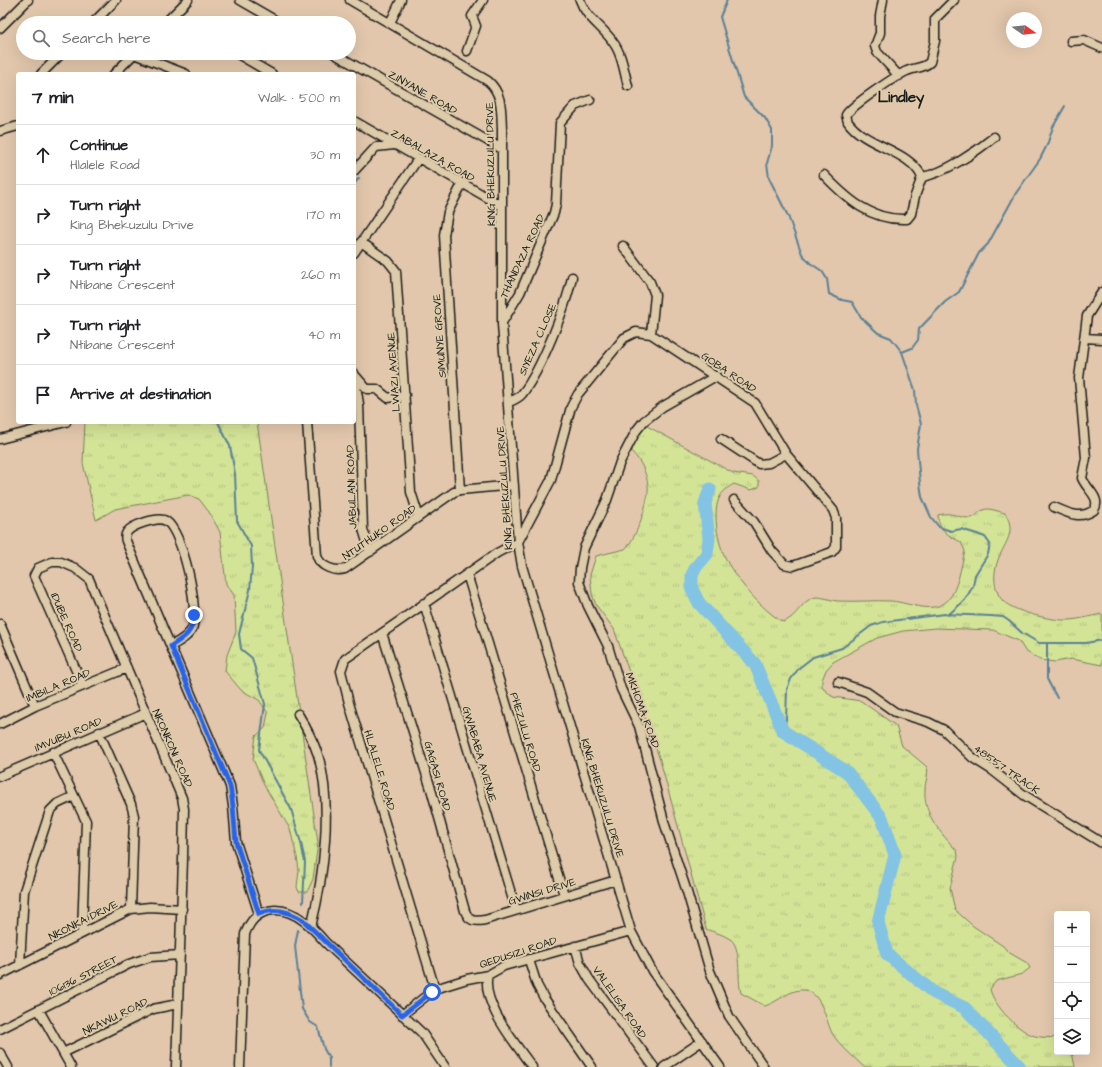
<!DOCTYPE html>
<html lang="en">
<head>
<meta charset="utf-8">
<style>
  :root { --surface:#fff; --page:#f2f2f2; --text:#202124; --muted:#757577; --line:#e0e0e0 }
  body { margin:0; font-family:"Architects Daughter",sans-serif; background:var(--page); color:var(--text) }
  .controls { position:absolute; right:12px; bottom:12px; display:grid; overflow:hidden; border-radius:4px; box-shadow:0 4px 16px #0002 }
  .controls button { width:36px; height:36px; display:grid; place-items:center; padding:0; border:0; border-bottom:1px solid var(--line); background:var(--surface); color:var(--text); font:20px sans-serif }
  .compass { position:absolute; left:1006px; top:12px; width:36px; height:36px; border-radius:50%; background:var(--surface); box-shadow:0 4px 16px #0002; rotate:104deg }
  .stop { position:absolute; width:12px; height:12px; margin:-9px; border:3px solid #2563eb; border-radius:50%; background:#fff }
  .stop.end { background:#2563eb; border-color:#fff; box-shadow:0 1px 4px #0008 }
  .list { margin:0; padding:0; list-style:none }
  h2 { display:flex; justify-content:space-between; align-items:center; height:52px; margin:0; padding:0 16px; font-size:17px }
  h2 small { font-size:13px; font-weight:400; color:var(--muted) }
  .list li { display:grid; grid-template-columns:26px 1fr auto; gap:12px; align-items:center; box-sizing:border-box; height:60px; padding:0 16px; border-top:1px solid var(--line) }
  .list b { display:block; font-size:15px; white-space:nowrap }
  .list p { margin:0; font-size:13px; white-space:nowrap; color:var(--muted) }
  .list em { font-size:13px; font-style:normal; color:var(--muted) }
  .icon { flex:none; width:22px; height:22px; fill:none; stroke:currentColor; stroke-width:2; stroke-linecap:round; stroke-linejoin:round }
  .map { position:relative; flex:none; width:1102px; height:1067px; overflow:hidden }
  .search { position:absolute; background:var(--surface); box-shadow:0 4px 16px #0002; left:16px; top:16px; width:340px; height:44px; display:flex; align-items:center; gap:10px; box-sizing:border-box; padding:0 14px; border-radius:22px; color:var(--muted); font-size:15px }
  .panel { position:absolute; background:var(--surface); box-shadow:0 4px 16px #0002; left:16px; top:72px; width:340px; height:352px; border-radius:4px }
  .map>svg:first-child { display:block }
  .grass { fill:url(#grass-tufts); stroke:#78805a }
  .lines { fill:none; stroke-linecap:round; stroke-linejoin:round }
  .stream { stroke:#5a8094; stroke-width:2 }
  .river { stroke:#83c3e4; stroke-width:13 }
  .minor-casing { stroke:#1c1c1c; stroke-width:11 }
  .minor { stroke:#decba9; stroke-width:8 }
  .route { stroke:#2563eb; stroke-width:5 }
  .labels { text-anchor:middle; stroke-width:4; stroke-linejoin:round; paint-order:stroke }
  .street-label { font-size:11px; fill:#1c1c1c; stroke:#decba9 }
  .district-label { font-size:15px; font-weight:bold; fill:#1c1c1c; stroke:#decba9 }
</style>
</head>
<body>
<div class="map">
<svg width="1102" height="1067" viewBox="0 0 1102 1067">
  <defs>
    <pattern id="grass-tufts" width="24" height="20" patternUnits="userSpaceOnUse"><rect width="24" height="20" fill="#d3e497"/><path d="M3 7l-1-3M5 7V3M7 7l1-3M15 17l-1-3M17 17v-4M19 17l1-3" fill="none" stroke="#b5c382"/></pattern>
  </defs>
  <rect width="100%" height="100%" fill="#e2c7ac"/>
  <filter id="ink" filterUnits="userSpaceOnUse"><feTurbulence type="fractalNoise" baseFrequency=".025" numOctaves="2"/><feDisplacementMap in="SourceGraphic" scale="8" xChannelSelector="R" yChannelSelector="G"/><feConvolveMatrix kernelMatrix="1 2 1 2 8 2 1 2 1" color-interpolation-filters="sRGB"/></filter>
  <g filter="url(#ink)">
    <path class="grass" d="M 85,422 L 257,422 L 318,843 L 313,879 L 307,892 L 299,892 L 297,887 L 299,870 L 297,857 L 290,829 L 264,785 L 253,759 L 256,736 L 265,728 L 268,713 L 259,700 L 241,690 L 225,671 L 227,655 L 236,632 L 234,595 L 226,584 L 220,532 L 209,512 L 199,499 L 188,495 L 115,509 L 96,520 L 83,463 Z
      M 647,426 L 733,473 L 753,476 L 759,481 L 759,487 L 751,490 L 734,484 C 720,491 716,501 716,516 C 716,530 719,543 724,555 C 733,577 763,611 783,622 C 797,618 802,599 816,597 C 823,597 831,600 837,601 C 856,602 874,600 892,601 C 910,603 933,615 948,600 C 958,589 961,566 965,551 L 961,542 C 949,536 938,530 938,515 C 954,511 956,518 970,518 C 976,518 978,512 983,510 C 989,507 999,512 1005,513 C 1019,535 1000,546 996,567 C 993,578 995,594 1004,602 C 1016,612 1046,619 1062,620 C 1075,621 1090,616 1102,614 L 1102,665 L 1071,659 L 1055,662 L 1040,660 L 1025,651 L 1019,641 L 993,630 L 936,628 L 903,631 L 877,638 L 833,662 L 826,670 L 822,680 L 822,686 L 825,690 L 833,697 L 861,701 L 896,726 L 902,746 L 927,767 C 929,775 925,781 925,789 C 923,815 941,833 957,851 L 958,856 L 950,888 L 955,910 L 973,926 L 1003,946 L 1008,952 L 1027,963 L 1030,968 L 1022,974 L 996,981 L 990,989 C 993,1005 1019,1032 1035,1036 C 1042,1038 1050,1037 1057,1038 L 1057,1052 L 1072,1052 L 1075,1067 L 864,1067 C 855,1058 838,1044 832,1033 C 826,1021 822,993 805,990 C 791,988 778,1002 765,1006 L 741,993 C 737,979 742,946 730,939 C 723,934 713,932 706,929 L 660,760 L 614,629 L 596,605 L 592,594 L 590,575 L 596,556 L 625,549 C 636,540 650,499 648,485 C 646,472 641,461 632,452 C 632,440 639,433 647,426 Z"/>
    <g class="lines">
      <path class="stream" d="M 727,0 L 720,17 L 744,97 L 765,118 L 772,130 L 772,146 L 767,163 L 769,178 L 788,216 L 802,254 L 810,263 L 822,271 L 827,279 L 829,294 L 842,300 L 852,302 L 861,317 L 878,333 L 891,338 L 902,352 L 915,390 L 916,405 L 921,424 L 917,449 L 920,483 L 922,497 L 931,517 L 939,527 L 951,531 L 961,529 L 977,534 L 985,537 L 990,544 L 988,554 L 975,575 L 973,586 L 965,600 L 948,615
        M 354,184 L 359,178
        M 902,352 L 912,348 L 918,340 L 919,329 L 945,302 L 959,292 L 979,253 L 988,244 L 1016,193 L 1040,159 L 1047,145 L 1053,127 L 1065,106
        M 218,422 L 230,446 L 235,474 L 237,521 L 251,546 L 252,566 L 250,590 L 239,634 L 241,649 L 252,658 L 265,704 L 259,750 L 291,809 L 301,843 L 305,862 L 303,903
        M 1047,644 L 1047,679 L 1057,698
        M 783,731 L 786,720 L 787,689 L 791,679 L 799,668 L 813,657 L 842,648 L 871,626 L 883,622 L 945,614 L 991,616 L 1003,617 L 1009,621 L 1022,633 L 1039,643 L 1086,643 L 1102,640
        M 298,930 L 295,946 L 302,1009 L 310,1022 L 318,1027 L 324,1049 L 329,1058 L 329,1067"/>
      <path class="river" d="M 710,489 L 705,503 L 709,539 L 707,554 L 696,567 L 692,575 L 692,589 L 699,603 L 755,664 L 783,731 L 847,772 L 882,818 L 895,855 L 878,922 L 887,954 L 934,993 L 965,1008 L 1020,1067"/>
      <g class="minor-casing">
        <path id="minor" d="M 240,0 L 280,23
          M 350,0 L 488,81 C 503,94 501,111 502,129 L 502,324 L 518,542 L 522,566 L 631,931 L 652,971 L 720,1067
          M 580,0 C 586,18 603,27 613,42 C 622,54 624,71 628,86
          M 883,0 L 880,16 L 880,33 L 875,46 L 877,52 L 899,76
          M 954,0 L 935,19 L 935,41 L 930,62 C 923,69 915,67 907,71 C 897,75 851,106 846,115 L 848,122 C 866,147 910,150 922,177 C 945,173 976,152 994,137
          M 172,16 L 185,23
          M 93,23 L 116,0
          M 165,23 L 188,0
          M 390,23 L 401,0
          M 0,28 L 28,0
          M 1071,41 L 1084,40 L 1102,48
          M 467,51 L 476,26 L 472,16 L 483,0
          M 236,53 L 272,74
          M 333,53 L 502,149
          M 134,54 L 186,74
          M 41,74 L 62,53
          M 114,74 L 135,53
          M 354,121 L 502,206
          M 0,131 L 18,126
          M 354,171 L 376,147 L 394,145
          M 824,175 C 847,199 871,221 907,219 L 911,214 L 915,196 L 922,177
          M 361,242 L 388,261 L 396,271 L 411,492 L 419,517
          M 623,246 L 650,282 L 655,295 L 651,334
          M 354,253 L 418,159
          M 503,321 L 520,293 L 554,213 L 556,204 L 560,123 L 575,106 L 590,100
          M 1084,338 L 1102,339
          M 354,373 L 359,404 L 363,529 L 370,552
          M 354,374 L 367,389 L 377,389 L 388,398 L 405,395
          M 716,376 L 662,407 L 644,421 L 636,431 L 620,462 L 607,500 L 584,548 L 580,568 L 579,582 L 588,606 L 608,646 L 621,689 L 639,726 L 665,825 L 687,892 L 710,971 L 729,1016 L 764,1067
          M 509,402 C 514,400 519,398 522,394 C 541,370 566,307 572,277
          M 307,422 L 317,556 C 320,567 335,572 345,569 L 454,492 L 460,490 L 514,485
          M 0,439 L 66,422
          M 721,439 L 759,464 L 769,463 L 786,454
          M 460,490 L 444,235 L 448,212 L 462,184
          M 1054,507 C 1068,513 1080,520 1094,510 C 1102,498 1086,489 1082,478 L 1086,458 L 1079,378 L 1087,316 L 1102,292
          M 467,574 L 564,895
          M 424,603 L 516,910
          M 0,624 L 35,706
          M 382,633 L 431,789 L 465,911 C 469,921 474,922 485,920 L 616,880
          M 171,646 C 178,642 188,637 192,629 C 200,610 183,532 166,521 C 159,516 132,525 127,532 C 125,535 125,538 126,541 L 230,786 L 233,806 L 236,842 L 259,914
          M 838,682 L 867,692 L 895,712 L 928,722 L 944,730 L 973,758 L 992,770 L 1024,795 L 1102,843
          M 83,686 L 34,576 L 38,568 L 52,562 L 61,562 L 75,568 L 89,579 L 182,798 L 184,809 L 183,859 L 176,1067
          M 298,714 C 306,727 313,740 318,755 C 333,805 324,876 311,927
          M 0,724 L 35,706 L 127,668
          M 99,732 L 131,804 L 134,816 L 131,909
          M 53,752 L 86,821 L 82,932
          M 0,776 L 146,713
          M 575,946 L 580,963 L 589,979 L 654,1067
          M 529,960 L 537,985 L 544,998 L 592,1067
          M 20,965 L 24,891 L 50,811 L 57,804 L 74,796
          M 0,975 L 131,909 L 150,907 L 182,909
          M 488,975 C 480,1003 517,1045 532,1067
          M 435,989 L 467,979 L 488,975 L 504,966 L 631,931
          M 39,1010 L 71,1067
          M 402,1015 L 435,989 L 349,703 L 341,671 L 345,659 L 497,553 L 518,542 L 551,480 L 571,407 L 578,394 L 624,338 L 636,332 L 651,334 L 755,403 L 786,454 L 833,510 L 836,518 L 836,547 L 832,552 L 793,566 L 784,564 L 772,551 L 754,522 L 734,500
          M 0,1029 L 129,964 L 150,957 L 180,955
          M 0,1053 L 8,1067
          M 63,1053 L 153,1009 L 178,1004
          M 240,1067 L 245,934 C 255,906 281,904 304,921 C 312,927 319,935 326,943 L 422,1033 L 445,1067
          M 664,1067 L 702,1041"/>
      </g>
      <use href="#minor" class="minor"/>
    </g>
  </g>
  <g class="lines" filter="url(#ink)">
    <path class="route" d="M 194,615 C 193,632 185,637 171,646 L 230,786 L 233,806 L 236,842 L 259,914 C 275,907 288,911 303,920 L 402,1015 L 432,992"/>
  </g>
  <g class="labels">
    <g class="street-label">
      <text transform="translate(423 92) rotate(30)" y="4">ZINYANE ROAD</text>
      <text transform="translate(433 155) rotate(30)" y="4">ZABALAZA ROAD</text>
      <text transform="translate(490 164) rotate(-91)" y="4">KING BHEKUZULU DRIVE</text>
      <text transform="translate(522 256) rotate(-65)" y="4">THANDAZA ROAD</text>
      <text transform="translate(439 336) rotate(-94)" y="4">SIMUNYE GROVE</text>
      <text transform="translate(537 339) rotate(-66)" y="4">SIYEZA CLOSE</text>
      <text transform="translate(393 372) rotate(-94)" y="4">LWAZI AVENUE</text>
      <text transform="translate(729 372) rotate(34)" y="4">GOBA ROAD</text>
      <text transform="translate(351 487) rotate(-92)" y="4">JABULANI ROAD</text>
      <text transform="translate(504 488) rotate(-94)" y="4">KING BHEKUZULU DRIVE</text>
      <text transform="translate(379 532) rotate(-35)" y="4">NTUTHUKO ROAD</text>
      <text transform="translate(67 622) rotate(66)" y="4">IDUBE ROAD</text>
      <text transform="translate(58 685) rotate(-23)" y="4">IMBILA ROAD</text>
      <text transform="translate(643 710) rotate(70)" y="4">MKHOMA ROAD</text>
      <text transform="translate(526 732) rotate(73)" y="4">PHEZULU ROAD</text>
      <text transform="translate(68 734) rotate(-23)" y="4">IMVUBU ROAD</text>
      <text transform="translate(173 748) rotate(66)" y="4">NKONKONI ROAD</text>
      <text transform="translate(480 754) rotate(74)" y="4">GWABABA AVENUE</text>
      <text transform="translate(1007 769) rotate(35)" y="4">48557 TRACK</text>
      <text transform="translate(380 770) rotate(73)" y="4">HLALELE ROAD</text>
      <text transform="translate(438 776) rotate(74)" y="4">GAGASI ROAD</text>
      <text transform="translate(603 798) rotate(73)" y="4">KING BHEKUZULU DRIVE</text>
      <text transform="translate(542 891) rotate(-17)" y="4">GWINSI DRIVE</text>
      <text transform="translate(83 920) rotate(-27)" y="4">NKONKA DRIVE</text>
      <text transform="translate(518 952) rotate(-18)" y="4">QEDUSIZI ROAD</text>
      <text transform="translate(83 975) rotate(-27)" y="4">106136 STREET</text>
      <text transform="translate(620 1002) rotate(55)" y="4">VALELISA ROAD</text>
      <text transform="translate(115 1016) rotate(-26)" y="4">NKAWU ROAD</text>
    </g>
    <g class="district-label">
      <text x="901" y="102">Lindley</text>
    </g>
  </g>
</svg>
<div class="controls">
<button>+</button>
<button>−</button>
<button><svg class="icon" aria-label="locate" viewBox="0 0 24 24"><circle cx="12" cy="12" r="6"/><path d="M12 2v4M12 18v4M2 12h4M18 12h4"/></svg></button>
<button><svg class="icon" aria-label="layers" viewBox="0 0 24 24"><path d="M12 4l9 5-9 5-9-5zM3 14l9 5 9-5"/></svg></button>
</div>
<svg class="compass" viewBox="-18 -18 36 36"><path d="M0-13l5 13h-10z" fill="#e53935"/><path d="M0 13l5-13h-10z" fill="#757577"/></svg>
<div class="stop" style="left:432px;top:992px"></div>
<div class="stop end" style="left:194px;top:615px"></div>
<div class="search"><svg class="icon" aria-label="search" viewBox="0 0 24 24"><circle cx="10" cy="10" r="6"/><path d="M15 15l6 6"/></svg>Search here</div>
<section class="panel">
<h2>7 min<small>Walk · 500 m</small></h2>
<ul class="list">
<li><svg class="icon" aria-label="ahead" viewBox="0 0 24 24"><path d="M12 20V5M6 11l6-6 6 6"/></svg><div><b>Continue</b><p>Hlalele Road</p></div><em>30 m</em></li>
<li><svg class="icon" aria-label="right" viewBox="0 0 24 24"><path d="M7 20v-9h11M14 6l5 5-5 5"/></svg><div><b>Turn right</b><p>King Bhekuzulu Drive</p></div><em>170 m</em></li>
<li><svg class="icon" aria-label="right" viewBox="0 0 24 24"><path d="M7 20v-9h11M14 6l5 5-5 5"/></svg><div><b>Turn right</b><p>Ntibane Crescent</p></div><em>260 m</em></li>
<li><svg class="icon" aria-label="right" viewBox="0 0 24 24"><path d="M7 20v-9h11M14 6l5 5-5 5"/></svg><div><b>Turn right</b><p>Ntibane Crescent</p></div><em>40 m</em></li>
<li><svg class="icon" aria-label="arrive" viewBox="0 0 24 24"><path d="M6 21V4h12l-3 4 3 4H6"/></svg><div><b>Arrive at destination</b></div></li>
</ul>
</section>
</div>
</body>
</html>
